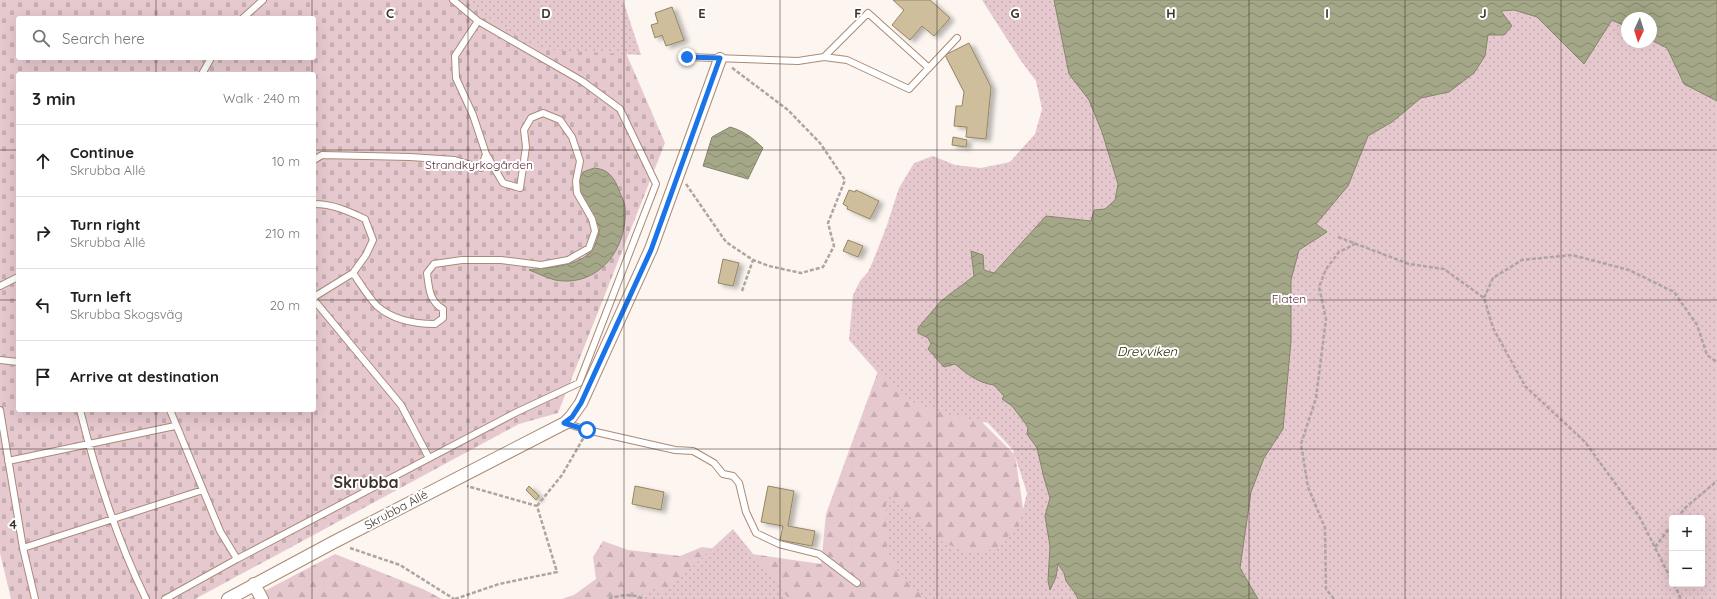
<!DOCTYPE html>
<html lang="en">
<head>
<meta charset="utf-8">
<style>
  :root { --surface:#fff; --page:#f6f6f6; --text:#202124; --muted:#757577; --line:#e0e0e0 }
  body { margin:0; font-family:Quicksand,sans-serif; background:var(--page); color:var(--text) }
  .controls { position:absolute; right:12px; bottom:12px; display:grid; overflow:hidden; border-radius:4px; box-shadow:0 4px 16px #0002 }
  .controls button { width:36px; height:36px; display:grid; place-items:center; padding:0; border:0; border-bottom:1px solid var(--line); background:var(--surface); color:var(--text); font:20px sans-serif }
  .compass { position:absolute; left:1621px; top:12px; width:36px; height:36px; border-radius:50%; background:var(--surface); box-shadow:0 4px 16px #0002; rotate:184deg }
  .stop { position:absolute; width:12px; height:12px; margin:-9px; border:3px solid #1a73e8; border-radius:50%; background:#fff }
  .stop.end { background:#1a73e8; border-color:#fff; box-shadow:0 1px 4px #0008 }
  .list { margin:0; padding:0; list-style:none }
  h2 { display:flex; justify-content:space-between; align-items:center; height:52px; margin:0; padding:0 16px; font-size:17px }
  h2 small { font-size:13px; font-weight:400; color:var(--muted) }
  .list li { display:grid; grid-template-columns:26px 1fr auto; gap:12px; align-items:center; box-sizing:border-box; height:72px; padding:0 16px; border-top:1px solid var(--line) }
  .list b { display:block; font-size:15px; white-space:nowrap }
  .list p { margin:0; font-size:13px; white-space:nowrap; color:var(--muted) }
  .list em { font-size:13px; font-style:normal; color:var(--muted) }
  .icon { flex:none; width:22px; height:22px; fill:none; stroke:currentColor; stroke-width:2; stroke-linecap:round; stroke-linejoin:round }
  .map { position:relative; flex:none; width:1717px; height:599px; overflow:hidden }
  .search { position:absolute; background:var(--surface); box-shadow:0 4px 16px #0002; left:16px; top:16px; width:300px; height:44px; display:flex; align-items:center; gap:10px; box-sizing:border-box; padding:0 14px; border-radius:4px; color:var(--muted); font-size:15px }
  .panel { position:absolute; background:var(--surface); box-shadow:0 4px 16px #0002; left:16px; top:72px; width:300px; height:340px; border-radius:4px }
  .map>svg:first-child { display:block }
  .forest { fill:url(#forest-firs) }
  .cemetery { fill:url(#cemetery-stones); fill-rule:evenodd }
  .park { fill:url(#park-dots); fill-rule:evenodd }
  .water { fill:url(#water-waves); stroke:#86856c }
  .building { fill:#cebe9c; stroke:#958564; filter:url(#shadow) }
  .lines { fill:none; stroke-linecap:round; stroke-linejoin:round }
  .service-casing { stroke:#aa8b75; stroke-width:8 }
  .minor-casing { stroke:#aa8b75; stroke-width:14 }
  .path { stroke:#aea59e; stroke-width:2.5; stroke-dasharray:4 2; stroke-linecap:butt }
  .service { stroke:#fff; stroke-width:6 }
  .minor { stroke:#fff; stroke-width:12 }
  .route { stroke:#1a73e8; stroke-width:5 }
  .grid { fill:none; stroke:#3f3229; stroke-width:1; stroke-opacity:0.55 }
  .labels { text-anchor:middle; stroke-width:4; stroke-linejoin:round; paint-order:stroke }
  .park-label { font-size:12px; fill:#622f3d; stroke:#fff }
  .street-label { font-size:12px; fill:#3f3229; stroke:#fff }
  .water-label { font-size:13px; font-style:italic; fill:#2a2c02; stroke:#fff }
  .district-label { font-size:16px; font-weight:bold; fill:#3f3229; stroke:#fff }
  .grid-label { font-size:13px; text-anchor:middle; font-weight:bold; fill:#3f3229; stroke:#fff; stroke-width:4; stroke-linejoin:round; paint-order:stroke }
</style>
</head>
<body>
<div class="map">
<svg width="1717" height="599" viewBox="0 0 1717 599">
  <defs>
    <pattern id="forest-firs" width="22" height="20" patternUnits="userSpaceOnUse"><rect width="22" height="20" fill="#e6c9cf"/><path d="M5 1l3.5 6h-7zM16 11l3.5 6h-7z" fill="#c6adb2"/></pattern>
    <pattern id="cemetery-stones" width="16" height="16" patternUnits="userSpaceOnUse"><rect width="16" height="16" fill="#e6c9cf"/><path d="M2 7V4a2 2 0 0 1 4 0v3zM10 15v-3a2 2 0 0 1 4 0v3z" fill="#c6adb2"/></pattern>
    <pattern id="park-dots" width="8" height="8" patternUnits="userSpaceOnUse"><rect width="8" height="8" fill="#e6c9cf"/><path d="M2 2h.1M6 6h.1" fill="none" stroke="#c6adb2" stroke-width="1.8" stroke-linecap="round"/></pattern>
    <pattern id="water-waves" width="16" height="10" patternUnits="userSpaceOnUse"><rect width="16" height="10" fill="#a5a888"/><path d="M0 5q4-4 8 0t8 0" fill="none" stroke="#88896f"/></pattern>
    <filter id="shadow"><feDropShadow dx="4.5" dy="2.5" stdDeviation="2" flood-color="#0004"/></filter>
  </defs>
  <rect width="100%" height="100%" fill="#fcf5f0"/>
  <path class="forest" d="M 878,371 L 960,400 L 1015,455 L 1037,599 L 562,599 L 574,595 L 596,579 L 593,557 L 603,541 L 628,550 L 680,556 L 702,547 L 821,564 L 826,514 Z
    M 335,554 L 423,589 L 442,599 L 249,599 Z"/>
  <path class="cemetery" d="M 0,0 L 603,0 L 665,143 L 558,413 L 519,424 L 195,599 L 11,599 L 0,553 ZM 18,18 L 314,18 L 314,58 L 18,58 ZM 18,74 L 314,74 L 314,410 L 18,410 Z"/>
  <path class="park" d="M 464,0 L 623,0 L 641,55 L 552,50 L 533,45 L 500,26 Z
    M 982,0 L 1717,0 L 1717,599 L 926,599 L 898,572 L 887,549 L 886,494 L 925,526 L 937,539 L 967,553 L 995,549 L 1019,526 L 1027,493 L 1013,450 L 988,423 L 951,415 L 904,399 L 878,373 L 849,340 L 853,295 L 860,281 L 868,272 L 873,261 L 887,225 L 899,188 L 914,163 L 933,156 L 955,165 L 981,168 L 1010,162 L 1035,134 L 1042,109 L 1036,81 L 1021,61 ZM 1627,18 L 1651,18 L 1651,42 L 1627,42 ZM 1672,518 L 1702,518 L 1702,584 L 1672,584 Z
    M 733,529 L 789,599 L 633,599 L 655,587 L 662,595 Z"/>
  <path class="water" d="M 1054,0 L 1717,0 L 1717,101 L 1684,84 L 1667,48 L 1651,40 L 1651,18 L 1627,18 L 1627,27 L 1612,20 L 1584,64 L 1537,17 L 1514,10 L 1501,11 L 1512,26 L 1504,35 L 1488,35 L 1485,56 L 1474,73 L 1449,92 L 1421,98 L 1392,122 L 1368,136 L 1348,186 L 1316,224 L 1327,232 L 1299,250 L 1291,280 L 1291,341 L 1283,429 L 1264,458 L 1251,492 L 1240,568 L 1258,599 L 1078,599 L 1075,593 L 1066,581 L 1064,573 L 1058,564 L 1056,577 L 1050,590 L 1048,581 L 1050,546 L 1045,516 L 1050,498 L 1044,478 L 1037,448 L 1027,434 L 1028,427 L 1012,406 L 1002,399 L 1004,396 L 994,385 C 978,383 967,374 955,364 L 944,367 L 928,349 L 931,344 L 928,338 L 918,333 L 918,328 L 941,301 L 974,276 L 971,251 L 983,255 L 984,270 L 994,273 L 1046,216 L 1091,221 L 1094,210 L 1105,209 L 1115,200 L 1118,184 L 1102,132 L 1089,100 L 1069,74 Z
    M 730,127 C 744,131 753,138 763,148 L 748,179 L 703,166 L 712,137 Z
    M 594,168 C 608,169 614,177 619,190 C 621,196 625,202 625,208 C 628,248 599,288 555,280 C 547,278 537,273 529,270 C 549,267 573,267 589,254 C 596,248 598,236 600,228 L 579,191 L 579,180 L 583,172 Z"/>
  <path class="building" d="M 893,0 L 930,0 L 950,18 L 934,36 L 922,26 L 910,40 L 892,25 L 904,10 Z
    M 672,7 L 684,40 L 666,46 L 662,35 L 655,38 L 651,25 L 658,23 L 655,13 Z
    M 969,43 L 991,87 L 986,139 L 966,137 L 967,127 L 954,126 L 956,106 L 962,106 L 964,92 L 945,55 Z
    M 953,137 L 967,140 L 966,147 L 952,145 Z
    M 849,190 L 855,192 L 856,190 L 879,201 L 870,219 L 847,209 L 848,207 L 843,204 Z
    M 848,240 L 863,246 L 858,257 L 843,251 Z
    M 723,259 L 739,263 L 733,286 L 718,283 Z
    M 529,486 L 539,496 L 536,500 L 526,490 Z
    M 635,486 L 664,492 L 661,510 L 632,504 Z
    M 768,486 L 794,491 L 788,526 L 815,531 L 812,546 L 780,540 L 783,526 L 761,522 Z"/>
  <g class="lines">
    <g class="service-casing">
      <path id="service" d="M 243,18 L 263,0
        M 687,57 L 798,61 L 824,57 L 847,60 L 909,89 L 957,38
        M 824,57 L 868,13 L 929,68
        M 202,74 L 211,58
        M 314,160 L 322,155 L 410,157 L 455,160 L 481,168 L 486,154 L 473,115 L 456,78 L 455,56 L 478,21
        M 314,204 C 333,204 348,211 365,219 L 373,240 L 366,255 L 353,273 L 314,297
        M 353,273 C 360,283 368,297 377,306 C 393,320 415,324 435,324 L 443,318 L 443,309 C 429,301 429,288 427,273 L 434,264 L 462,260 L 501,260 L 541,265 L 568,260 L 589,248 L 595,231 L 592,219 L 577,193 L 576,181 L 580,161 L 572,137 L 560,120 L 543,113 L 531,118 L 524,130 L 526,147 L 520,188 L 503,183 L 486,154
        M 0,286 L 18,277
        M 314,300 L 401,405 L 429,458
        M 0,360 L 18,362
        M 0,410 L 23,548 L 35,599
        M 80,410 C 96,474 117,540 146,599
        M 170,410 L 220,531 L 237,559
        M 565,423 L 587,430 L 675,450 L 693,451 L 714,463 L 723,474 L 733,476 L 739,483 L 746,512 L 756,533 L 779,544 L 819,554 L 857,583
        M 8,461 L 175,426
        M 23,548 L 203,490
        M 165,599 L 237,559 L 517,412 L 579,383 L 656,184 L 620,109 L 582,81 L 478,21 L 453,0"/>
    </g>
    <g class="minor-casing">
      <path id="minor" d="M 254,584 L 262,599
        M 228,599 L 334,542 L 565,423 L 571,417 L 581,403 L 651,249 L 720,59"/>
    </g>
    <path class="path" d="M 686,184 L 726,242 L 753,260 L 769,266 L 801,273 L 823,267 L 834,246 L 828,223 L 845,180 L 820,143 L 788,110 L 731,67
      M 1338,237 L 1409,264 L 1444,269 L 1484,298 L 1493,328 L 1525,386 L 1585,442 L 1639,516 L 1672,581
      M 742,291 L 753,260
      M 1484,298 L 1493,278 L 1522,260 L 1572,255 L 1629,270 L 1674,292 L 1697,325 L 1707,355 L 1717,362
      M 537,506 L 562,475 L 584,437
      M 1677,518 L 1686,507 L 1717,481
      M 1655,547 L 1672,525
      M 350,548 L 400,565 L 454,599
      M 1674,584 L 1681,599
      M 455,599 L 499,584 L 557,572 L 537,506 L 467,486
      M 609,599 C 618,595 635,593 643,599
      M 1334,599 L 1326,589 L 1325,528 L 1308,487 L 1301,444 L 1316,398 L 1326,319 L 1319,287 L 1326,269 L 1339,252 L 1355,244"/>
    <use href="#service" class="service"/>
    <use href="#minor" class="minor"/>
  </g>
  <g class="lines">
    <path class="route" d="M 587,430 L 564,423 L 572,417 L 581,403 L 651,250 L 720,58 L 687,57"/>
  </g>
  <path class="grid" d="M 156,0 L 156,18M 312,0 L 312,18M 468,0 L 468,599M 624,0 L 624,599M 780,0 L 780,599M 937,0 L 937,599M 1093,0 L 1093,599M 1249,0 L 1249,599M 1405,0 L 1405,599M 1561,0 L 1561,599M 156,58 L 156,74M 312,58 L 312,74M 0,150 L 18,150M 314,150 L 1717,150M 0,300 L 18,300M 314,300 L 1717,300M 156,410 L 156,599M 312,410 L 312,599M 0,449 L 1717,449"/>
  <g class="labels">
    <g class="park-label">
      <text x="479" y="169">Strandkyrkogården</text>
      <text x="1289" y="303">Flaten</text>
    </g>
    <g class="street-label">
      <text transform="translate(396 510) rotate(-28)" y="4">Skrubba Allé</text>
    </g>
    <g class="water-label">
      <text x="1147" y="356">Drevviken</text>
    </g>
    <g class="district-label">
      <text x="366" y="488">Skrubba</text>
    </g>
  </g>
  <g class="grid-label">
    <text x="390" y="18">C</text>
    <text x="546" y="18">D</text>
    <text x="702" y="18">E</text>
    <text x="858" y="18">F</text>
    <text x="1015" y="18">G</text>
    <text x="1171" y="18">H</text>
    <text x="1327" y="18">I</text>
    <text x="1483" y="18">J</text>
    <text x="13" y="529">4</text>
  </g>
</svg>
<div class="controls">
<button>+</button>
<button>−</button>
</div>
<svg class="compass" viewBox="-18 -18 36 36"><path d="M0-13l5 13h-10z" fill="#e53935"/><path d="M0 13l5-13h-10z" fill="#757577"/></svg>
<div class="stop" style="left:587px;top:430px"></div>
<div class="stop end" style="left:687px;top:57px"></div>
<div class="search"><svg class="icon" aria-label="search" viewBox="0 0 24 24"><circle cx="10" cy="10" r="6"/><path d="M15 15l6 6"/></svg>Search here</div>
<section class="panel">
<h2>3 min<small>Walk · 240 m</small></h2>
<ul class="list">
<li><svg class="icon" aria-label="ahead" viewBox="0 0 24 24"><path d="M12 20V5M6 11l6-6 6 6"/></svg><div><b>Continue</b><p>Skrubba Allé</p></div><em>10 m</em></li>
<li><svg class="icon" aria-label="right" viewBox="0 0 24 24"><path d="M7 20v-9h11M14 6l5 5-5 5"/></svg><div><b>Turn right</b><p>Skrubba Allé</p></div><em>210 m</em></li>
<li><svg class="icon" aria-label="left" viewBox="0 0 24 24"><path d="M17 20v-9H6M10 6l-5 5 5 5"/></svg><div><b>Turn left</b><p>Skrubba Skogsväg</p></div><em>20 m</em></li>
<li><svg class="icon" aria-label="arrive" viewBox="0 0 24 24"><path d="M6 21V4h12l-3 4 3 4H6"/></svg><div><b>Arrive at destination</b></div></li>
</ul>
</section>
</div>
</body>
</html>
